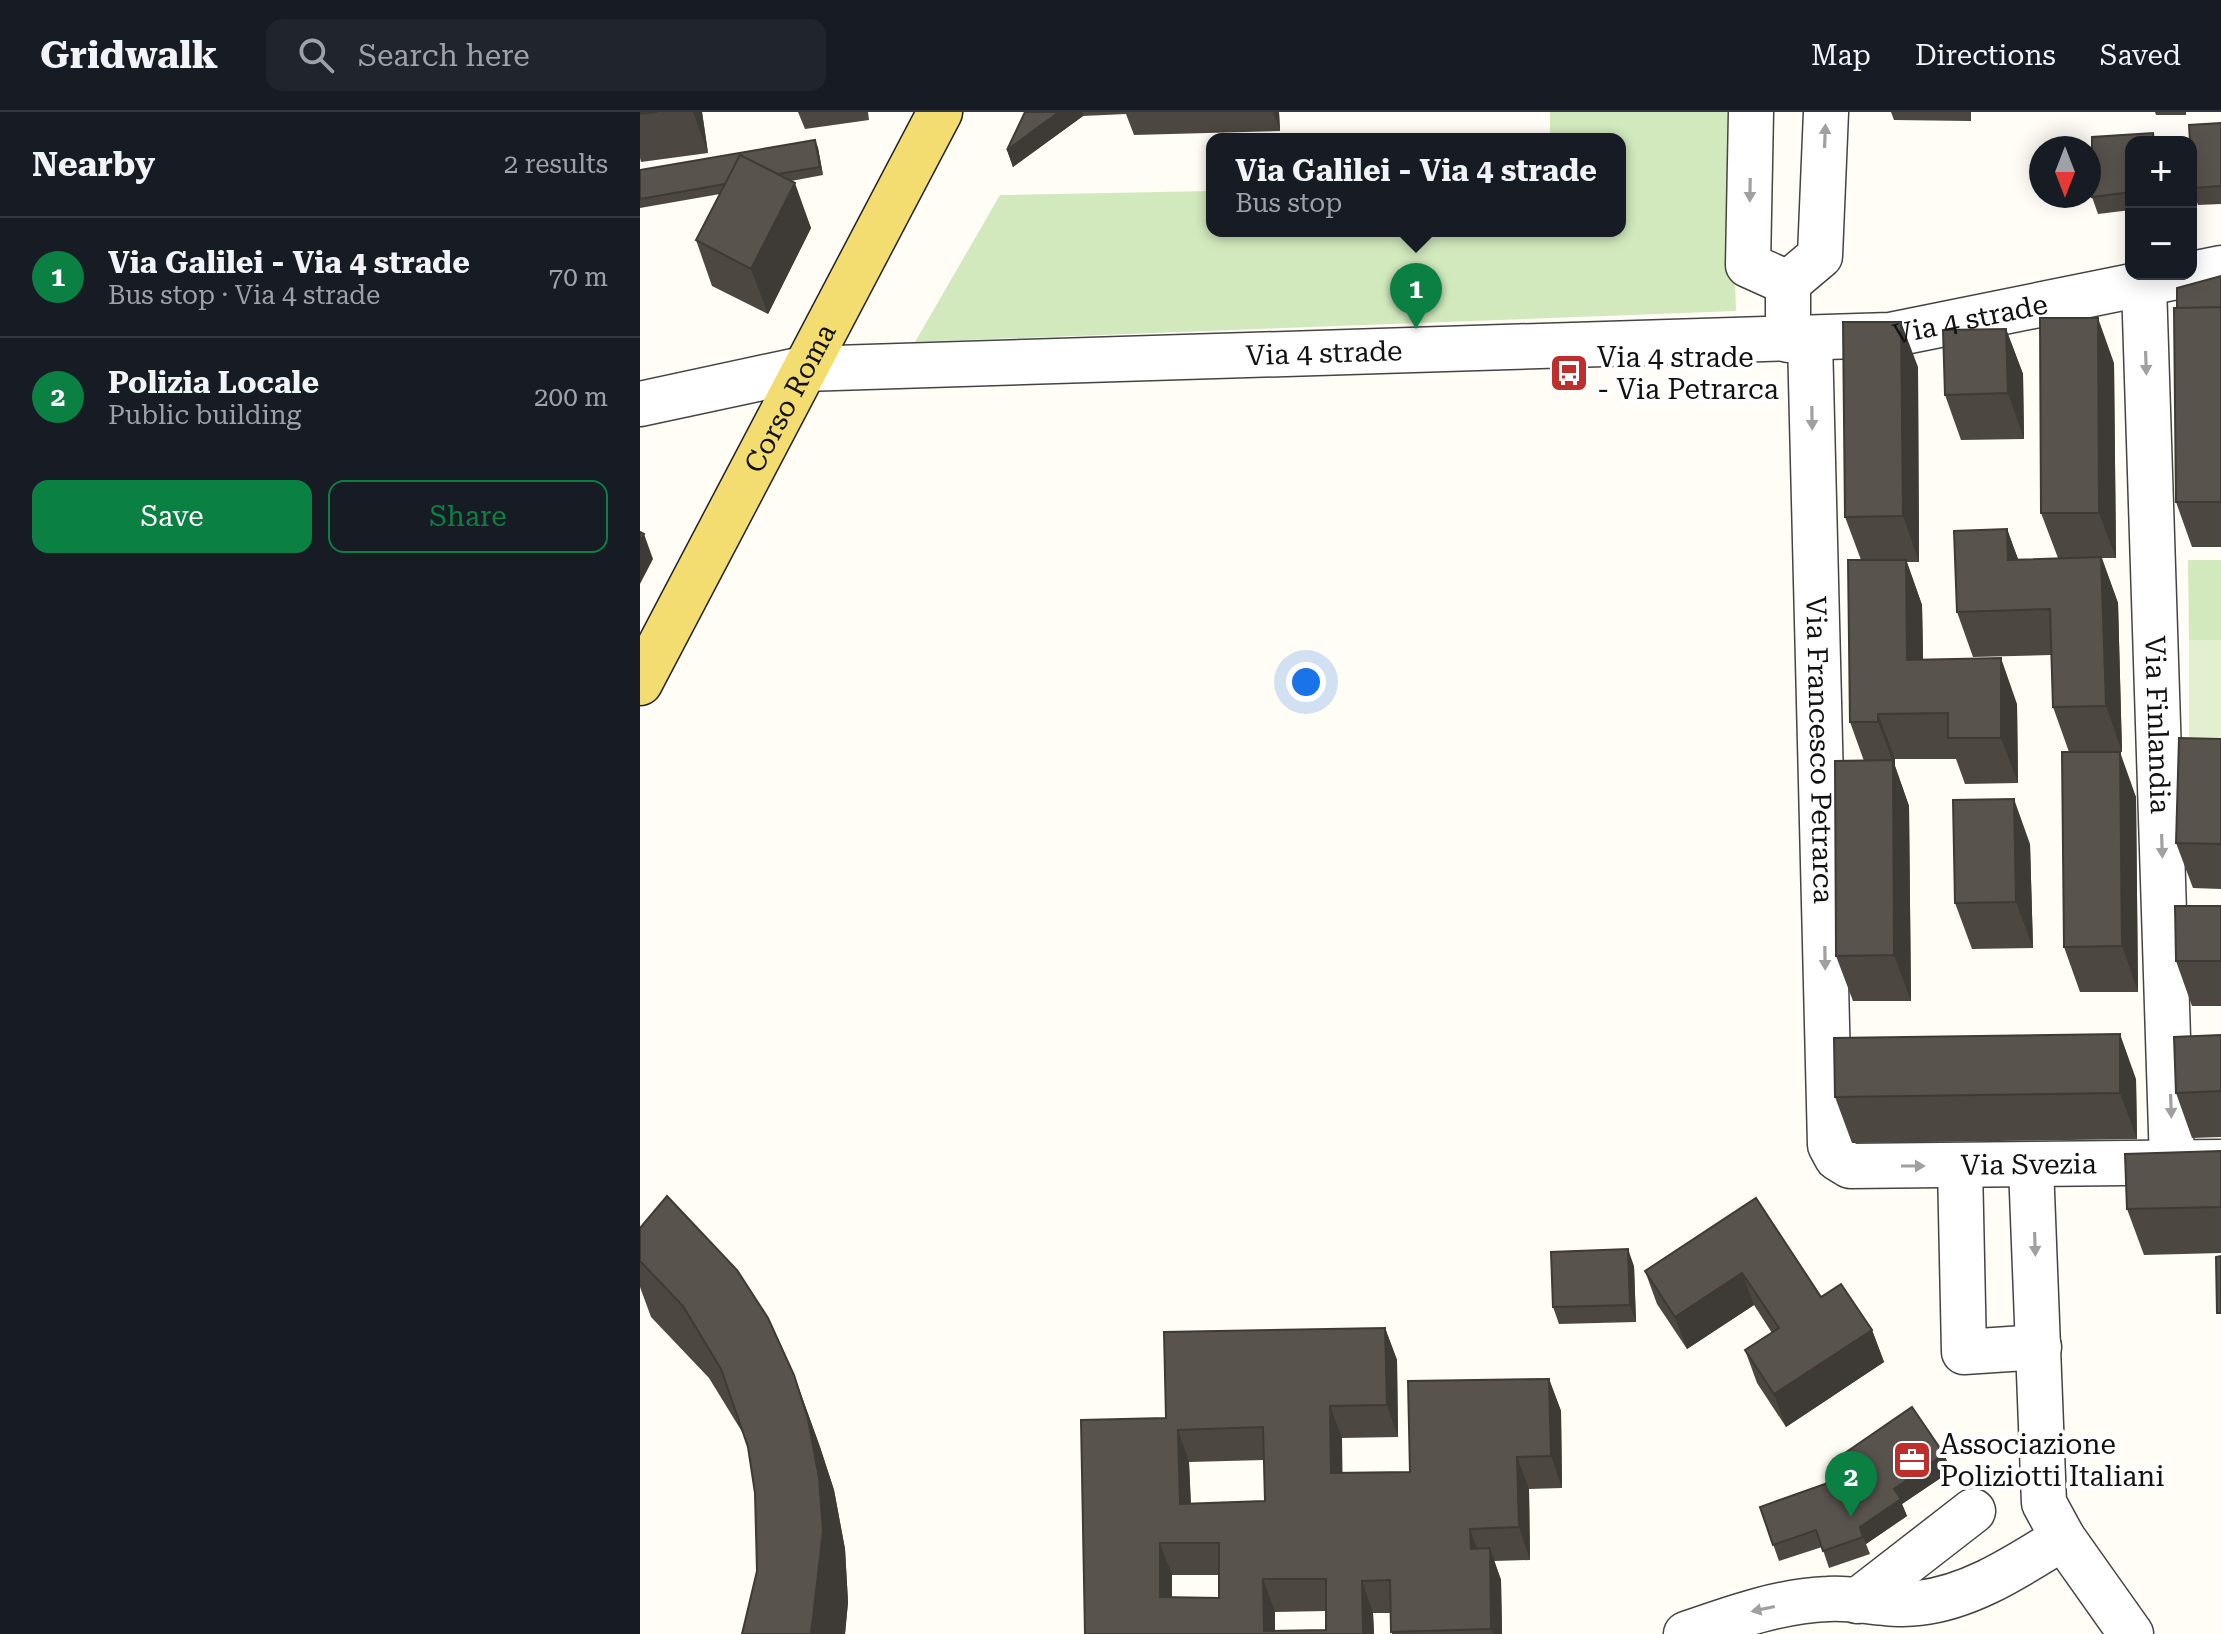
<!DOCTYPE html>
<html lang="en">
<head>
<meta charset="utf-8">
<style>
  :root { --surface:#171b24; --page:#20242c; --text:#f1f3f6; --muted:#9ea1a6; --line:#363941; --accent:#0b8043 }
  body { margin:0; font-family:"Roboto Serif",serif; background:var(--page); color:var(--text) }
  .controls { position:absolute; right:24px; top:24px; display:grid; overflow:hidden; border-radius:16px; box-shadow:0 4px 20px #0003 }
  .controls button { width:72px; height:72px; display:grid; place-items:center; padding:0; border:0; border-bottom:2px solid var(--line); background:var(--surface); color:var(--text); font:40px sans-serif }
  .compass { position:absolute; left:1389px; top:24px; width:72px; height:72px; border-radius:50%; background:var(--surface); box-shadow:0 4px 20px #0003; rotate:180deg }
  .you { position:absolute; left:666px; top:570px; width:28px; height:28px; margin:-20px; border:6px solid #fff; border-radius:50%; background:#1a73e8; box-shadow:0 0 0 12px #1a73e833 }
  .badge { display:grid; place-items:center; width:52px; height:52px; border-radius:50%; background:var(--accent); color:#fff; font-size:26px; font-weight:700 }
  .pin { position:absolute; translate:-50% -66px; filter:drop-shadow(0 2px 4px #0008) }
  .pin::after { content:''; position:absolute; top:42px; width:28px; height:24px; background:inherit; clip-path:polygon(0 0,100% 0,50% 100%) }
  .popup { position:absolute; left:566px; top:21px; width:420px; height:104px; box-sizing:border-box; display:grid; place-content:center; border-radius:16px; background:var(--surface); filter:drop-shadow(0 2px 6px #0005); font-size:26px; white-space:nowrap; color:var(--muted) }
  .popup b { font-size:30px; color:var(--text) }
  .popup::after { content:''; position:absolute; left:50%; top:100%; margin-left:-16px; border:16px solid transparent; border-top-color:var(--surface) }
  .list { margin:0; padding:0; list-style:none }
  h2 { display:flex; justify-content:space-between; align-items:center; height:104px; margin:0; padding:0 32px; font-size:34px }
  h2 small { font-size:26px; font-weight:400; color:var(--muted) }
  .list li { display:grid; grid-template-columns:52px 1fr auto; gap:24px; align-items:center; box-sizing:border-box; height:120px; padding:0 32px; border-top:2px solid var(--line) }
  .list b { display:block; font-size:30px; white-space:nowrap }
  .list p { margin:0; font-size:26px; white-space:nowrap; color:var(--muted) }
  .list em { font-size:26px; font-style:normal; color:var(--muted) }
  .actions { display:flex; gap:16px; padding:24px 32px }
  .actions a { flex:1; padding:18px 0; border:2px solid var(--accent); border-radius:16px; text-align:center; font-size:28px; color:var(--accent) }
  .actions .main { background:var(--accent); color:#fff }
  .icon { flex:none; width:44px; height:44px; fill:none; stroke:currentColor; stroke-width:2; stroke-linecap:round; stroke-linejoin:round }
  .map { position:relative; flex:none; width:1581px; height:1522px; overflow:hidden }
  header { display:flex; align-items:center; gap:48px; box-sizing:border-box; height:112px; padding:0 40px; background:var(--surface); border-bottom:2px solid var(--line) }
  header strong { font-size:38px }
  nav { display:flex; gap:44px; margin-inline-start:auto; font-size:28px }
  .search { width:560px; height:72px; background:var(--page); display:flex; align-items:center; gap:20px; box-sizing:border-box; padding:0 28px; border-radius:16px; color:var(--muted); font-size:30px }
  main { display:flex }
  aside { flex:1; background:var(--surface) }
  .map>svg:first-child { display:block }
  .green { fill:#d2e9be }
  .pitch { fill:#e3f0d0 }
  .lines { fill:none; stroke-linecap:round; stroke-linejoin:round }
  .minor-casing { stroke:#444; stroke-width:47 }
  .major-casing { stroke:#222; stroke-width:47 }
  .minor { stroke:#fff; stroke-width:44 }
  .major { stroke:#f3dc70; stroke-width:44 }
  .wall { fill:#4d4742; fill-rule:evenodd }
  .shaded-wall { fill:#3e3a36 }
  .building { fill:#59534d; stroke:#3e3a36; stroke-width:2; fill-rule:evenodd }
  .oneway { fill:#a0a0a0 }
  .labels { text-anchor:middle; stroke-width:8; stroke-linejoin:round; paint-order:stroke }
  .street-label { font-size:28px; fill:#111; stroke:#fff }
  .poi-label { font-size:28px; fill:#111; stroke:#fff; text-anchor:start }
</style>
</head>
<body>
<header>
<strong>Gridwalk</strong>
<div class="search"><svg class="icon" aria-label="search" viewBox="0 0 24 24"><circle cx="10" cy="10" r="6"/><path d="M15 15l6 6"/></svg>Search here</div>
<nav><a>Map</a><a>Directions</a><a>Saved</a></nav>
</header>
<main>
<aside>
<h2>Nearby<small>2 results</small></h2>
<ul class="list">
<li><span class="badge">1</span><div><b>Via Galilei - Via 4 strade</b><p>Bus stop · Via 4 strade</p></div><em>70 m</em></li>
<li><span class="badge">2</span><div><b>Polizia Locale</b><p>Public building</p></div><em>200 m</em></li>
</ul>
<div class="actions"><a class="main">Save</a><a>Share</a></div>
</aside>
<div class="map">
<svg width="1581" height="1522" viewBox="0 0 1581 1522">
  <rect width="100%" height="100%" fill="#fffdf5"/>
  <path class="green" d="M 910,0 L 1089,0 L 1096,199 L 275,230 L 360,83 L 572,79 L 572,119 L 980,119 L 980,27 L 910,27 Z
    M 1548,448 L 1581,448 L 1581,528 L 1549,528 Z"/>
  <path class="pitch" d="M 1549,528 L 1581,528 L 1581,637 L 1549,638 Z"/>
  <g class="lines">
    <g class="minor-casing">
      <g id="minor">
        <path d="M 1111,0 L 1108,153 L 1148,171"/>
        <path id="s1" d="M 1504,173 L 1532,1051"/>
        <path d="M 1148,228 L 1148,171 L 1180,144 L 1186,0"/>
        <path id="s2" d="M 1170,228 L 1190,1033 L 1197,1046 L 1210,1054 L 1581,1050"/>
        <path id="s3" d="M 0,292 L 163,257 L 1250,223 L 1581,156"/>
        <path d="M 1320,1054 L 1324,1240 L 1399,1235"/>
        <path d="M 1391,1054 L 1404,1391 L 1423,1426 L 1491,1522"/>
        <path d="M 1217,1489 L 1333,1399"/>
        <path d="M 1046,1522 C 1092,1506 1138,1489 1188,1487 C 1218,1485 1248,1495 1279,1491 C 1332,1485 1379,1453 1423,1426"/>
      </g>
    </g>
    <g class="major-casing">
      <g id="major">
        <path id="s4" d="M 0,571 L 300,0"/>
      </g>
    </g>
    <use href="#minor" class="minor"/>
    <use href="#major" class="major"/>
  </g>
  <path class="wall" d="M 0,0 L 62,0 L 68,41 L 1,50 L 0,46 Z
    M 158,0 L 228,0 L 229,8 L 165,17 Z
    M 385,0 L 639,0 L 640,19 L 494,23 L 486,2 L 443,4 L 373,55 L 367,38 Z
    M 1251,0 L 1331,0 L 1331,9 L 1254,8 Z
    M 1515,0 L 1546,0 L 1546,3 L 1516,3 Z
    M 1581,11 L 1581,92 L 1558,93 L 1552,76 Z
    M 1513,21 L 1516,30 L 1491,30 L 1491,98 L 1458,102 L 1452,85 L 1452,25 Z
    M 175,28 L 178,36 L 183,63 L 151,69 L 171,116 L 128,202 L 72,174 L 56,128 L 80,82 L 0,96 L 0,58 Z
    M 1581,164 L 1581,435 L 1552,435 L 1536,390 Z
    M 1366,217 L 1383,262 L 1384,327 L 1321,328 L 1305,283 Z
    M 1474,251 L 1476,446 L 1462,446 L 1478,491 L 1482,640 L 1471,640 L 1496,685 L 1498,880 L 1440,880 L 1424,835 L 1429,640 L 1413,595 L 1411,543 L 1333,545 L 1317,500 L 1367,417 L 1378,448 L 1418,446 L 1401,401 Z
    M 1278,255 L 1279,450 L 1267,450 L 1282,493 L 1283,547 L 1377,592 L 1378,671 L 1325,672 L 1316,647 L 1255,647 L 1255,654 L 1269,694 L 1271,889 L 1213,889 L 1196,844 L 1224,649 L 1210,610 L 1221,448 L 1205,405 Z
    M 1581,627 L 1581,777 L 1553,776 L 1536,731 Z
    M 1390,732 L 1393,836 L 1332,837 L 1315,791 Z
    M 1581,794 L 1581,894 L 1552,894 L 1536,849 Z
    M 1581,923 L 1581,1025 L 1552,1026 L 1536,981 Z
    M 1496,967 L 1497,1027 L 1212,1031 L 1195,985 Z
    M 1581,1039 L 1581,1141 L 1504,1143 L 1487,1097 Z
    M 1116,1086 L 1181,1185 L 1232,1218 L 1244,1250 L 1146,1315 L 1117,1271 L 1105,1238 L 1132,1221 L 1114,1193 L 1047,1237 L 1017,1192 L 1005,1159 Z
    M 0,1116 L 154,1263 L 180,1335 L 194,1378 L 205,1437 L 208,1490 L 205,1522 L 102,1522 L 117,1459 L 115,1381 L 108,1335 L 104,1323 L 69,1266 L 11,1205 L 0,1175 Z
    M 994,1154 L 996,1210 L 919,1212 L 913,1195 Z
    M 745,1216 L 757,1248 L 758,1325 L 702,1326 L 702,1361 L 770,1360 L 909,1267 L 921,1299 L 922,1376 L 889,1377 L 890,1448 L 854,1449 L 861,1468 L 862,1522 L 752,1522 L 751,1501 L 733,1501 L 734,1522 L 445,1522 L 526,1306 ZM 624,1348 L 625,1389 L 551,1392 L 549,1350 ZM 532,1463 L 579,1463 L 579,1486 L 532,1485 ZM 686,1499 L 686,1518 L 635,1519 L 635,1500 Z
    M 1304,1342 L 1311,1359 L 1262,1392 L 1267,1404 L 1226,1432 L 1230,1442 L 1189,1456 L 1182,1435 L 1139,1449 L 1120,1395 Z"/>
  <path class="shaded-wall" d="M 53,0 L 62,0 L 68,41 Z
    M 419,0 L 442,0 L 443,4 L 373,55 L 367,38 Z
    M 633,0 L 639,0 L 640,19 Z
    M 175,28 L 178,36 L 183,63 L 180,55 Z
    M 155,71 L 171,116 L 128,202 L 111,157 Z
    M 1458,206 L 1474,251 L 1476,446 L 1459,401 Z
    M 1261,210 L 1278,255 L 1279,450 L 1263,404 Z
    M 1366,217 L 1383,262 L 1384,327 L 1368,281 Z
    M 1367,417 L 1384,463 L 1368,448 Z
    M 4,422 L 13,447 L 0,472 L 0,430 Z
    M 1461,445 L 1478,491 L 1482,640 L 1466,594 Z
    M 1266,448 L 1282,493 L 1284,593 L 1267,548 Z
    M 1361,546 L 1377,592 L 1378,671 L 1361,626 Z
    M 1238,602 L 1255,647 L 1255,654 L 1269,694 L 1271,889 L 1254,843 L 1253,650 L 1238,610 Z
    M 1480,640 L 1496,685 L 1498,880 L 1482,834 Z
    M 1374,687 L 1390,732 L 1393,836 L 1376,790 Z
    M 1480,922 L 1496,967 L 1497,1027 L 1480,981 Z
    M 988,1137 L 994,1154 L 996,1210 L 990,1193 Z
    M 1102,1161 L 1114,1193 L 1047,1237 L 1035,1205 Z
    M 745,1216 L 757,1248 L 758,1325 L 747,1293 Z
    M 1232,1218 L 1244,1250 L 1146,1315 L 1134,1282 Z
    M 154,1263 L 180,1335 L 194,1378 L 205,1437 L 208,1490 L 205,1522 L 171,1522 Z
    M 909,1267 L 921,1299 L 922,1376 L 911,1344 Z
    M 690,1294 L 702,1326 L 703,1394 L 691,1361 Z
    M 538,1318 L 549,1350 L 552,1424 L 540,1392 Z
    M 1304,1342 L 1311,1359 L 1262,1392 L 1267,1404 L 1226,1432 L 1220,1415 L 1254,1377 Z
    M 877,1345 L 889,1377 L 890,1448 L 879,1415 Z
    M 830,1417 L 842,1449 L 831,1437 Z
    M 520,1431 L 532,1463 L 532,1517 L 520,1485 Z
    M 850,1436 L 861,1468 L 862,1522 L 853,1522 L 851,1517 Z
    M 623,1467 L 635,1500 L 635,1522 L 624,1519 Z
    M 722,1469 L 733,1501 L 734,1522 L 723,1522 Z"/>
  <path class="building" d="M 0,0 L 17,0 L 0,2 Z
    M 385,0 L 419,0 L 367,38 Z
    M 1581,11 L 1581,74 L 1552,76 L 1551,30 L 1550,30 L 1549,13 Z
    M 1513,21 L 1514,30 L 1491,30 L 1491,80 L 1452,85 L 1452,25 Z
    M 175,28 L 180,55 L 138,62 L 100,43 L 85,72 L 0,87 L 0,58 Z
    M 100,43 L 155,71 L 111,157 L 56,128 Z
    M 1581,164 L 1581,195 L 1537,196 L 1537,176 Z
    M 1581,195 L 1581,390 L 1536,390 L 1534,196 Z
    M 1400,206 L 1458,206 L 1459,401 L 1401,401 Z
    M 1203,210 L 1261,210 L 1263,404 L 1205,405 Z
    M 1366,217 L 1368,281 L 1305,283 L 1303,218 Z
    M 1367,417 L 1368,448 L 1461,445 L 1466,594 L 1413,595 L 1410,497 L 1317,500 L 1314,419 Z
    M 0,420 L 4,422 L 0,430 Z
    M 1208,448 L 1266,448 L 1267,548 L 1361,546 L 1361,626 L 1308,626 L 1308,601 L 1238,602 L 1238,610 L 1210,610 Z
    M 1539,626 L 1581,627 L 1581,732 L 1536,731 Z
    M 1422,640 L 1480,640 L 1482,834 L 1424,835 Z
    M 1253,648 L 1254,843 L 1196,844 L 1195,649 Z
    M 1374,687 L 1376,790 L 1315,791 L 1313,688 Z
    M 1535,794 L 1581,794 L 1581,849 L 1536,849 Z
    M 1480,922 L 1480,981 L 1195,985 L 1194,926 Z
    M 1581,923 L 1581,979 L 1536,981 L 1534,925 Z
    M 1581,1039 L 1581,1095 L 1487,1097 L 1485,1042 Z
    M 27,1084 L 97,1158 L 128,1206 L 154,1263 L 168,1307 L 179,1366 L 183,1419 L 171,1522 L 102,1522 L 117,1459 L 115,1381 L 108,1335 L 81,1257 L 43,1194 L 0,1149 L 0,1116 Z
    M 1116,1086 L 1181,1185 L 1201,1172 L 1232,1218 L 1134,1282 L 1105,1238 L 1139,1216 L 1102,1161 L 1035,1205 L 1005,1159 Z
    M 988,1137 L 990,1193 L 913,1195 L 911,1140 Z
    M 1581,1144 L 1581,1201 L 1577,1201 L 1576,1145 Z
    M 745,1216 L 747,1293 L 690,1294 L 691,1361 L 770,1360 L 768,1269 L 909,1267 L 911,1344 L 877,1345 L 879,1415 L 830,1417 L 831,1437 L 850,1436 L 851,1517 L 751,1520 L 750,1468 L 722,1469 L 723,1522 L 445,1522 L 441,1308 L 526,1306 L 524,1220 ZM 623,1315 L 625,1389 L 540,1392 L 538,1318 ZM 520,1431 L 579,1431 L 579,1486 L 520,1485 ZM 623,1467 L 686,1467 L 686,1518 L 624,1519 Z
    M 1272,1295 L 1304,1342 L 1254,1377 L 1261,1387 L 1220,1415 L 1223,1425 L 1183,1439 L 1176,1418 L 1133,1433 L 1120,1395 L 1185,1372 L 1204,1356 L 1199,1345 Z"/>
  <defs><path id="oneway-solid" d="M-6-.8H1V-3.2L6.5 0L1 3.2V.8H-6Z" transform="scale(2)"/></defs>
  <g class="oneway">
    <use href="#oneway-solid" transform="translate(1185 24) rotate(-88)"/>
    <use href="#oneway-solid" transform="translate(1110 78) rotate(91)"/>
    <use href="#oneway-solid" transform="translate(1506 251) rotate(88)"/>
    <use href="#oneway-solid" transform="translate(1172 306) rotate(89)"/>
    <use href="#oneway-solid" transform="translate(1522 734) rotate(88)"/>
    <use href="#oneway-solid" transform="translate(1185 846) rotate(89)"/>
    <use href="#oneway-solid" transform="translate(1531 994) rotate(88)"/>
    <use href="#oneway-solid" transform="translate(1273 1054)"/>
    <use href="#oneway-solid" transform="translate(1395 1132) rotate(88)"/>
    <use href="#oneway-solid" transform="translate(1123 1497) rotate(168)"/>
  </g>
  <defs>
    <g id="bus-square" transform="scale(2)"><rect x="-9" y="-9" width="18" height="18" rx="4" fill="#bd2f2c" stroke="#fff"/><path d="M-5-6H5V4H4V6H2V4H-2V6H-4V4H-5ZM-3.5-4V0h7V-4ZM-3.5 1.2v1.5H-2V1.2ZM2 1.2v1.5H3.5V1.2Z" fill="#fff"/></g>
    <g id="office-square" transform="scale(2)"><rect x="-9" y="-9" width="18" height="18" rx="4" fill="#bd2f2c" stroke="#fff"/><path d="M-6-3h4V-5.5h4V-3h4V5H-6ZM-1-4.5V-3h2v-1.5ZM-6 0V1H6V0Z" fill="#fff"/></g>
  </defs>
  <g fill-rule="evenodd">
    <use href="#bus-square" x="929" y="261"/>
    <use href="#office-square" x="1272" y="1348"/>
  </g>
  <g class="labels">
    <g class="street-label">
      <text dy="10" stroke="none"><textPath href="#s3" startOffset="1336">Via 4 strade</textPath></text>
      <text dy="10" stroke="none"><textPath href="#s3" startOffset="688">Via 4 strade</textPath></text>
      <text dy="10" stroke="none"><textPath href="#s4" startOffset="322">Corso Roma</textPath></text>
      <text dy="10" stroke="none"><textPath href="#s1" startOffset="440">Via Finlandia</textPath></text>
      <text dy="10" stroke="none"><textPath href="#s2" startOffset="410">Via Francesco Petrarca</textPath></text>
      <text dy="10" stroke="none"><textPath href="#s2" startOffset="1014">Via Svezia</textPath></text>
    </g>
    <g class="poi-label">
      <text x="957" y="255">Via 4 strade<tspan x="957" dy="32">- Via Petrarca</tspan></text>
      <text x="1300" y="1342">Associazione<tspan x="1300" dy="32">Poliziotti Italiani</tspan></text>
    </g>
  </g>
</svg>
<div class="controls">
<button>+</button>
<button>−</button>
</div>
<svg class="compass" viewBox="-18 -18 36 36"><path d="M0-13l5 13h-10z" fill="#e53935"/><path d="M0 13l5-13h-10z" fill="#9ea1a6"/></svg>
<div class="you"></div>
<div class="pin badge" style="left:776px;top:217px">1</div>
<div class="popup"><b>Via Galilei - Via 4 strade</b>Bus stop</div>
<div class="pin badge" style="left:1211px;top:1405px">2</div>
</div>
</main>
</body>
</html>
